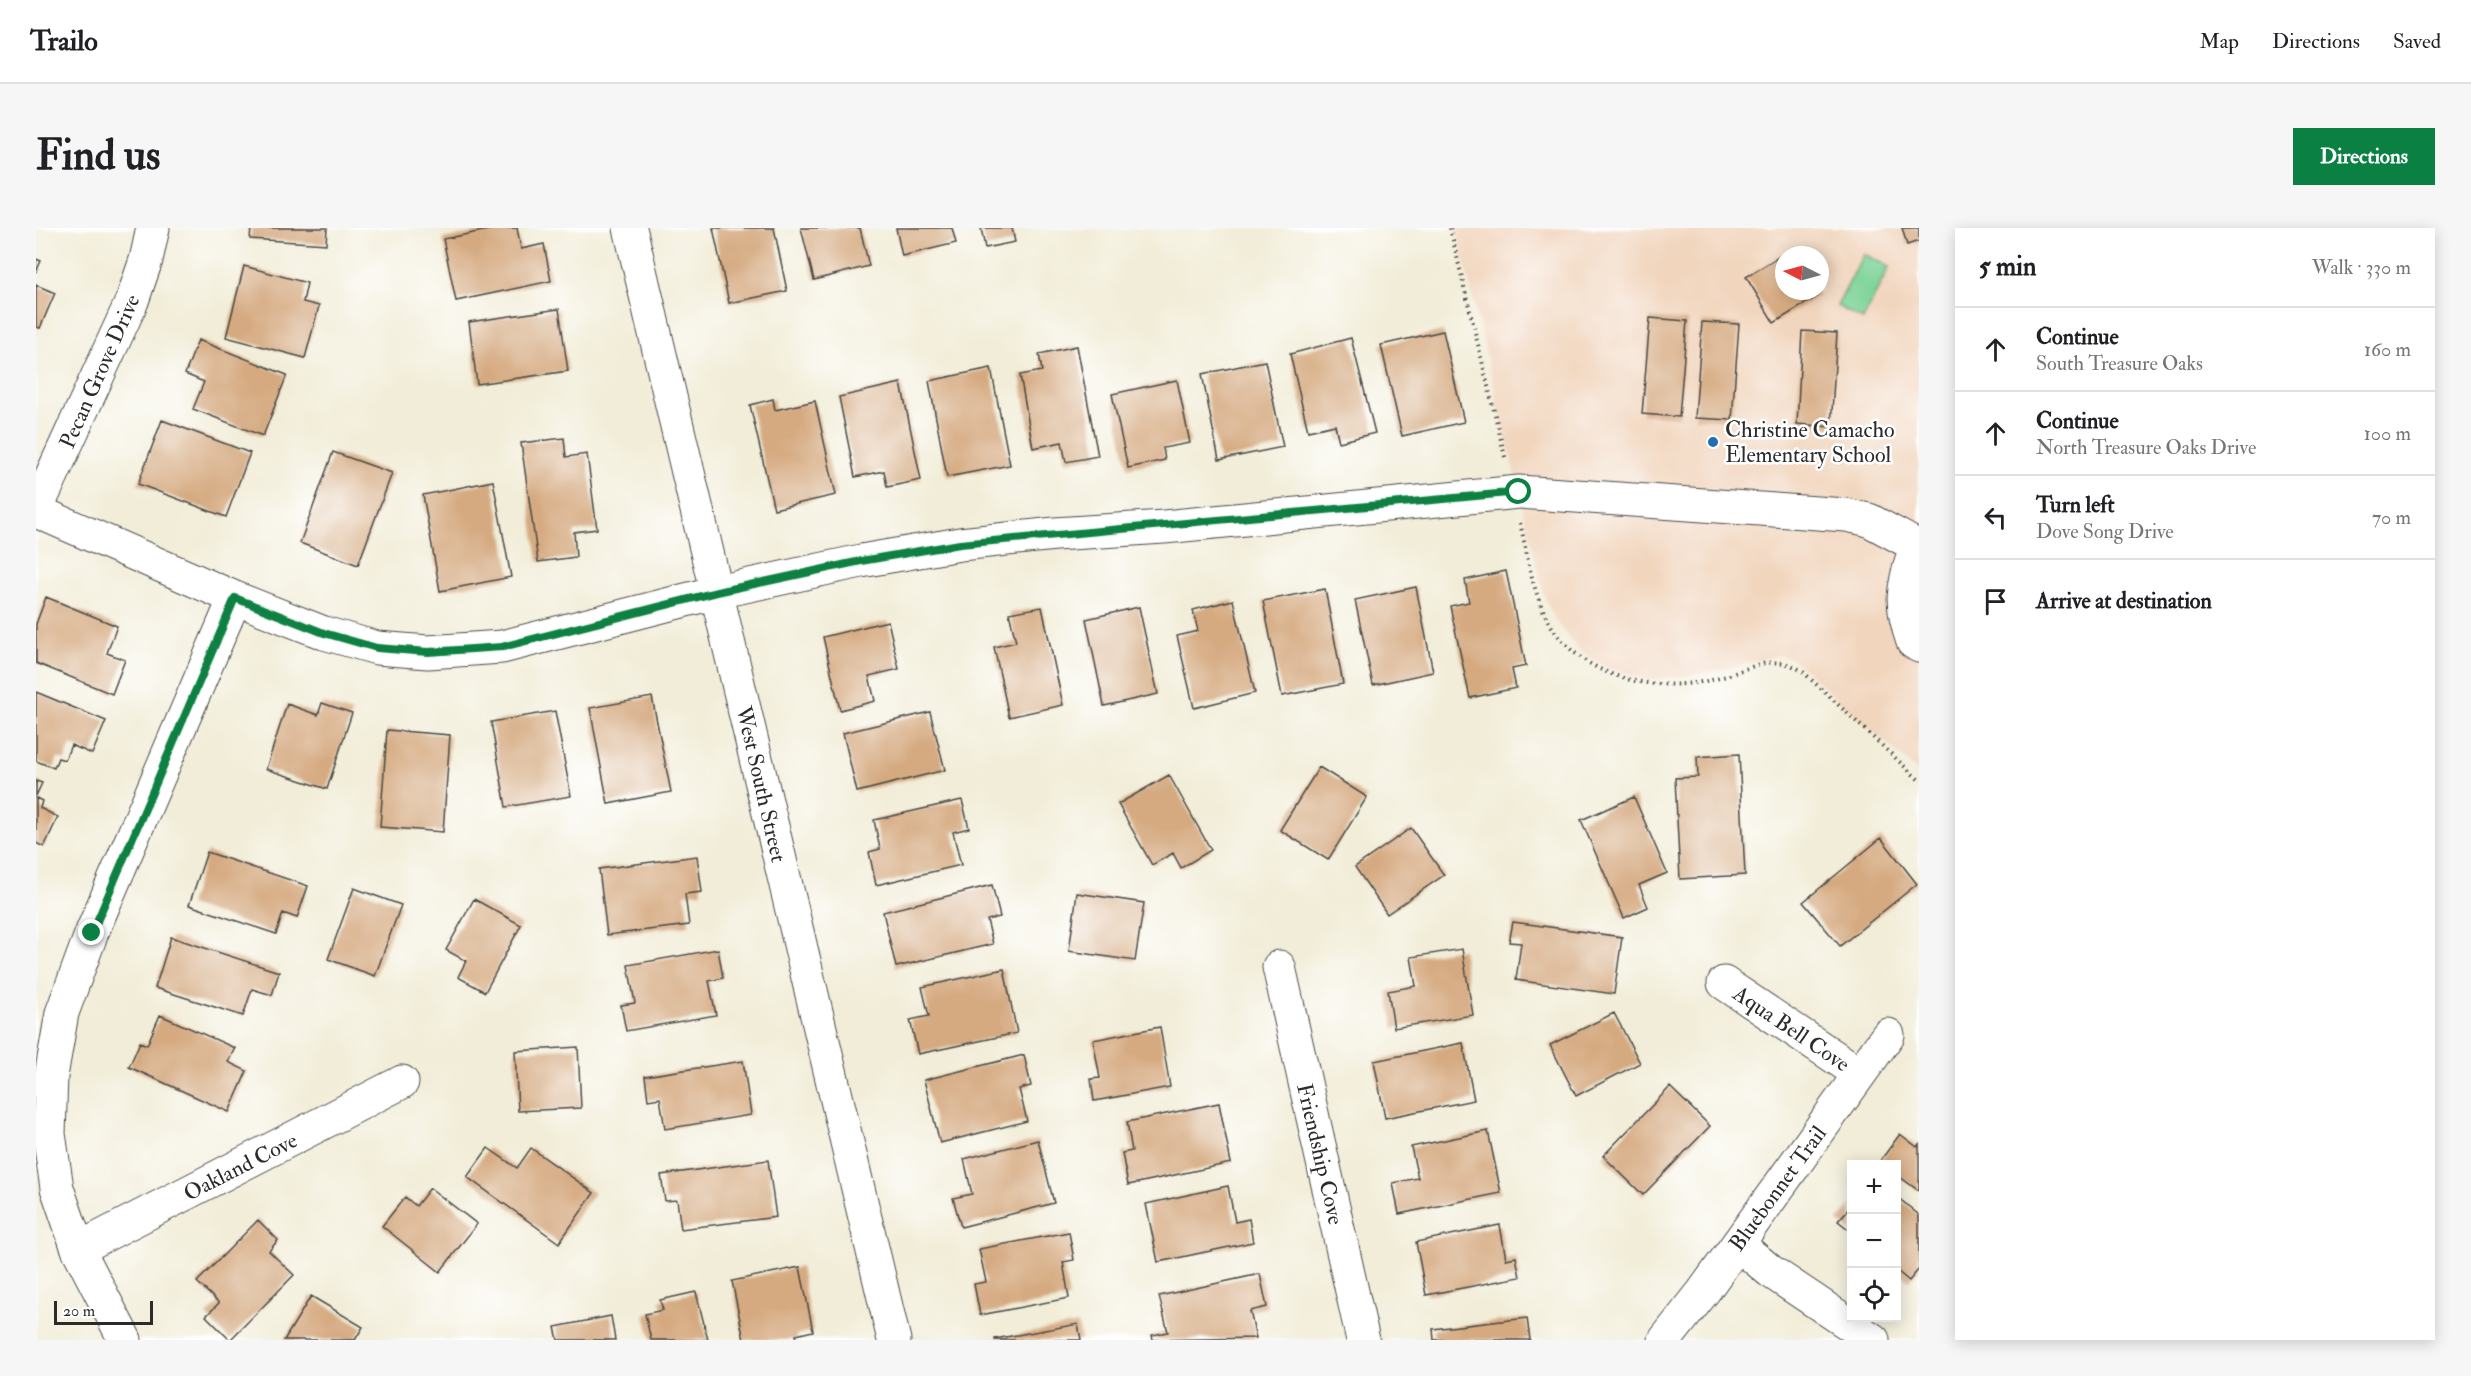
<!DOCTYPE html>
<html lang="en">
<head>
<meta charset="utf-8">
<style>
  :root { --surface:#fff; --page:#f6f6f6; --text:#202124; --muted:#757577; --line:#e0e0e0; --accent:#0b8043 }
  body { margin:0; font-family:"IM FELL Double Pica",serif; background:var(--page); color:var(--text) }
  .controls { position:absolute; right:18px; bottom:18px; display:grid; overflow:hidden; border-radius:0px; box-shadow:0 3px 15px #0003 }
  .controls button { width:54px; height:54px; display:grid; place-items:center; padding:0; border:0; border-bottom:2px solid var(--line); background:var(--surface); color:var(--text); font:30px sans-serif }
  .compass { position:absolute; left:1739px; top:18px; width:54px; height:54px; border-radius:50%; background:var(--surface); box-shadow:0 3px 15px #0003; rotate:276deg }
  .scale { position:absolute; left:18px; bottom:15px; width:99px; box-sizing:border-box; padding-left:6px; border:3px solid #2b2b2b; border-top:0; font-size:16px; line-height:21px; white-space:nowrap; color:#2b2b2b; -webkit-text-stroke:4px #fff; paint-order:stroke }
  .stop { position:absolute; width:18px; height:18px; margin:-14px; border:4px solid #0b8043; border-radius:50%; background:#fff }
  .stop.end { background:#0b8043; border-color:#fff; box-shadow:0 2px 6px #0008 }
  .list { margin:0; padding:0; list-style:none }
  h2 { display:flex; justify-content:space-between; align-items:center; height:78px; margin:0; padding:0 24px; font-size:26px }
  h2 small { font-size:20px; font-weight:400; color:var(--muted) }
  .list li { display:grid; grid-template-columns:39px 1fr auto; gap:18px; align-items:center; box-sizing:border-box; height:84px; padding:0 24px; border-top:2px solid var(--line) }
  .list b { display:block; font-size:22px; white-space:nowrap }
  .list p { margin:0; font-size:20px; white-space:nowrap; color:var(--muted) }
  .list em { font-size:20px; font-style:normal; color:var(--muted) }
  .icon { flex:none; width:33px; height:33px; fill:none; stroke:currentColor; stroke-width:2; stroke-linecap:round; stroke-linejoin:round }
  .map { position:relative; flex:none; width:1883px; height:1112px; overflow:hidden; border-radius:0px }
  header { display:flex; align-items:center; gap:36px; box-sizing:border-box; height:84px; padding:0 30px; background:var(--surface); border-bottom:2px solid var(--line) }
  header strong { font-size:28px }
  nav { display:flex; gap:33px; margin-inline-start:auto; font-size:21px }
  .intro { display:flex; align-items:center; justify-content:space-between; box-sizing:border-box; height:144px; padding:0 36px }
  h1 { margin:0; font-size:42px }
  .button { padding:15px 27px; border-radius:0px; background:var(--accent); color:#fff; font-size:21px; font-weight:700 }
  main { display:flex; gap:36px; padding:0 36px }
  aside { flex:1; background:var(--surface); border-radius:0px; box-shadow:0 3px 15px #0003 }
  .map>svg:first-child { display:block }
  .built { fill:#f1d5bd; fill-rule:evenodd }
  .green { fill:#7bd397; stroke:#537f61; stroke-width:1.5 }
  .building { fill:#d5aa81 }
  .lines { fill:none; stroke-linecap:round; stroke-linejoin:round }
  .minor-casing { stroke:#494845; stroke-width:35 }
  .path { stroke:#494845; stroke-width:4; stroke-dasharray:1.5 4.5; stroke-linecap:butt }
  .minor { stroke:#fff; stroke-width:33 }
  .route { stroke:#0b8043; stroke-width:8 }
  .poi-dot { fill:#1f6fb2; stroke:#fff; stroke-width:2 }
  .labels { text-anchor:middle; stroke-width:5; stroke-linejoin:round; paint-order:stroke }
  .street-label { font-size:22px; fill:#2b2b2b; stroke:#fff }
  .poi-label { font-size:22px; fill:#2b2b2b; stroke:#fff; text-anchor:start }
</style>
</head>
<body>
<header>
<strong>Trailo</strong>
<nav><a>Map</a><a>Directions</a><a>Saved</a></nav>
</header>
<div class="intro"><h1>Find us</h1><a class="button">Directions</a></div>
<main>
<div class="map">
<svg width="1883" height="1112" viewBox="0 0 1883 1112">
  <rect width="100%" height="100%" fill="#fff"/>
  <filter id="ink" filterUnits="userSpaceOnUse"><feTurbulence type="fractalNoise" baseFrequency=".0167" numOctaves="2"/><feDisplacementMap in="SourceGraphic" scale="12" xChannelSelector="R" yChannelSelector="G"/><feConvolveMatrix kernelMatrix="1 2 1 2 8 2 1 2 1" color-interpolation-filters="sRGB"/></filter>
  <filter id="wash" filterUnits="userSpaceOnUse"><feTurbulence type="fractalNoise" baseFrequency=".008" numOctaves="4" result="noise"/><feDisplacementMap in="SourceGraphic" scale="24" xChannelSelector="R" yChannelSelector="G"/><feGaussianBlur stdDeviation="1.35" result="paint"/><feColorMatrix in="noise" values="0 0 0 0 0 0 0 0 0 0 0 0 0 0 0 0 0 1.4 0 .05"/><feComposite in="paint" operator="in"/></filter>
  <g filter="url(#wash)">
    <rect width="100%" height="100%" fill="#f2edd8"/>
    <path class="built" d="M 1420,0 L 1883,0 L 1883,545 L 1757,431 L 1743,427 L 1670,445 L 1612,452 L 1570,439 L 1544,423 L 1519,393 L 1507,365 ZM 1748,27 L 1784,27 L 1784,63 L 1748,63 Z"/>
    <path class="green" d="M 1828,26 L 1853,39 L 1827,92 L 1801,78 Z"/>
    <g id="blocks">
      <path class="building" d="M 215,0 L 291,0 L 290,16 L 214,11 Z
        M 462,0 L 481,0 L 485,21 L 508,16 L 515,53 L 420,73 L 407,11 Z
        M 677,0 L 738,0 L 751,63 L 693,75 Z
        M 765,0 L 824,0 L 833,38 L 778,52 Z
        M 860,0 L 916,0 L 920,15 L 866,28 Z
        M 945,0 L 976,0 L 979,14 L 949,20 Z
        M 1866,0 L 1883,0 L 1883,13 L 1871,17 Z
        M 1754,22 L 1757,27 L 1748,27 L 1748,63 L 1779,63 L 1782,68 L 1738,95 L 1710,49 Z
        M 0,31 L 5,33 L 0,44 Z
        M 208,38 L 271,55 L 267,74 L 283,78 L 269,130 L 190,109 Z
        M 0,57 L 19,65 L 4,100 L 0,99 Z
        M 523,81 L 532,143 L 441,156 L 433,94 Z
        M 1614,90 L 1651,93 L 1643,189 L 1606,186 Z
        M 1666,94 L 1703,96 L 1696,192 L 1659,190 Z
        M 1407,103 L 1428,194 L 1366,208 L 1345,117 Z
        M 1766,103 L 1801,105 L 1795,199 L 1761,196 Z
        M 1315,110 L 1339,205 L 1303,214 L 1299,197 L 1272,203 L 1254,126 Z
        M 162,112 L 251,147 L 227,208 L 157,181 L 168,154 L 149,146 Z
        M 1041,118 L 1062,228 L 1030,234 L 1026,214 L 997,220 L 984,147 L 1006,143 L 1003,126 Z
        M 1229,133 L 1247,219 L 1183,232 L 1166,146 Z
        M 955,140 L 974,237 L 911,249 L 893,153 Z
        M 1141,152 L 1154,215 L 1127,220 L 1129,232 L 1092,240 L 1076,166 Z
        M 865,155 L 885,252 L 851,259 L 848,243 L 819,249 L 803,169 Z
        M 737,171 L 739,182 L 779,173 L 800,267 L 738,281 L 714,177 Z
        M 126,192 L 214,225 L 190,289 L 102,256 Z
        M 528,210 L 530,229 L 551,226 L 561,301 L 538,304 L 540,329 L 502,334 L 485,215 Z
        M 297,224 L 356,245 L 322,337 L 264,315 Z
        M 457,253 L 475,349 L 404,363 L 387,267 Z
        M 1470,343 L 1490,438 L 1476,441 L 1480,460 L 1434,470 L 1414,378 L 1433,374 L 1429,352 Z
        M 1380,359 L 1397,444 L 1337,457 L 1319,372 Z
        M 1289,361 L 1307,456 L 1246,468 L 1227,373 Z
        M 10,369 L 81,398 L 71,425 L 89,432 L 76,466 L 0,435 L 0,396 Z
        M 1197,372 L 1219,465 L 1158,480 L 1141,408 L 1162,403 L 1157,382 Z
        M 1006,379 L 1027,477 L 973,489 L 958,419 L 980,414 L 973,385 Z
        M 1103,379 L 1122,466 L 1068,478 L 1050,391 Z
        M 852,393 L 863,441 L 833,448 L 839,473 L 804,482 L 787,409 Z
        M 0,464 L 70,493 L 56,526 L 35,517 L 29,532 L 22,530 L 18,540 L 0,533 Z
        M 616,469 L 635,564 L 572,576 L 554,480 Z
        M 286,475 L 316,485 L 291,561 L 230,541 L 251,476 L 282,487 Z
        M 519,483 L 535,568 L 470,579 L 455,494 Z
        M 894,484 L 909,542 L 821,564 L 807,505 Z
        M 351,502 L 414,507 L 407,604 L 344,599 Z
        M 1703,526 L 1709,647 L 1644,651 L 1639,550 L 1662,549 L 1661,529 Z
        M 1283,539 L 1331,569 L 1292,632 L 1244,602 Z
        M 1133,547 L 1175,622 L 1145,640 L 1137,625 L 1116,637 L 1082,576 Z
        M 0,553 L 6,555 L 0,568 Z
        M 1598,569 L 1631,645 L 1603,657 L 1612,679 L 1588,690 L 1545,592 Z
        M 0,570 L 6,573 L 4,580 L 22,589 L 8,619 L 0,615 Z
        M 926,572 L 933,600 L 917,604 L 925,637 L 840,657 L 833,624 L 844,621 L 838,592 Z
        M 1375,600 L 1408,647 L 1351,686 L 1319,639 Z
        M 1845,610 L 1881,656 L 1804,718 L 1767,674 Z
        M 171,624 L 272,658 L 261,690 L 247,685 L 240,706 L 153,677 Z
        M 661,628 L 666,664 L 649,666 L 653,697 L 571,707 L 563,641 Z
        M 956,657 L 964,689 L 951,692 L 957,716 L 860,739 L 847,684 Z
        M 318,660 L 365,677 L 339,748 L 292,731 Z
        M 1041,665 L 1108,675 L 1099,733 L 1033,723 Z
        M 438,671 L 485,697 L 449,764 L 422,749 L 430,733 L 410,722 Z
        M 1477,694 L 1586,709 L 1578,766 L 1480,752 L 1485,715 L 1473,714 Z
        M 135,709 L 243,744 L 236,767 L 216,761 L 207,788 L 119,760 Z
        M 682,721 L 687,750 L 673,753 L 680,787 L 590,803 L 585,777 L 599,775 L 592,737 Z
        M 1426,721 L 1437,787 L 1358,800 L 1352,763 L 1380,758 L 1375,729 Z
        M 968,741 L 981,805 L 882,826 L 874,792 L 893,788 L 886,759 Z
        M 1578,785 L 1604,835 L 1540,868 L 1514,817 Z
        M 124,787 L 199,820 L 192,834 L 211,843 L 193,884 L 93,839 L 104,814 L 111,817 Z
        M 1124,799 L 1134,859 L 1058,873 L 1055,851 L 1064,850 L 1057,812 Z
        M 1427,815 L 1438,872 L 1349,890 L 1338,833 Z
        M 542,819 L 545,880 L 482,883 L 479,823 Z
        M 988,827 L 995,858 L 983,861 L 991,893 L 904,915 L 888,852 Z
        M 707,833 L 715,887 L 629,901 L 624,870 L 612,872 L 609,848 Z
        M 1634,859 L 1674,898 L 1607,967 L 1567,928 Z
        M 1183,875 L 1195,935 L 1092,957 L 1086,925 L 1096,923 L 1091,894 Z
        M 1452,903 L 1465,965 L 1363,986 L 1357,955 L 1382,950 L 1375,919 Z
        M 1864,906 L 1881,919 L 1883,916 L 1883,963 L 1860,946 L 1860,936 L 1849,936 L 1844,933 Z
        M 1002,912 L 1018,975 L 925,999 L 917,970 L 936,966 L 928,931 Z
        M 452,920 L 481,940 L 495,920 L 558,965 L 523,1015 L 431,949 Z
        M 732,932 L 740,989 L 645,1001 L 641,972 L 629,973 L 625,947 Z
        M 1192,958 L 1199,994 L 1213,991 L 1217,1014 L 1122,1034 L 1110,976 Z
        M 394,960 L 441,996 L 404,1044 L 346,998 L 369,969 L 380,978 Z
        M 1860,968 L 1883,987 L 1883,1041 L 1873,1053 L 1860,1042 Z
        M 1816,977 L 1816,1004 L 1802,993 Z
        M 222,992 L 242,1012 L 233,1023 L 258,1047 L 194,1112 L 170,1088 L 183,1075 L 161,1054 Z
        M 1464,997 L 1470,1031 L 1480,1029 L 1484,1049 L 1390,1067 L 1380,1014 Z
        M 1033,1004 L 1038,1032 L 1027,1034 L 1033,1070 L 944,1087 L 938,1056 L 950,1054 L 943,1021 Z
        M 764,1039 L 777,1103 L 760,1107 L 761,1112 L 708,1112 L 696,1053 Z
        M 1224,1046 L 1231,1079 L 1214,1083 L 1220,1110 L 1117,1112 L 1116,1107 L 1132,1104 L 1123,1068 Z
        M 660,1064 L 672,1112 L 615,1112 L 609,1086 L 627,1082 L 624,1072 Z
        M 275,1068 L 327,1099 L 319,1112 L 248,1112 Z
        M 575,1088 L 579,1112 L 522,1112 L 519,1099 Z
        M 1491,1090 L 1494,1112 L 1398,1112 L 1397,1101 Z
        M 1042,1096 L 1045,1112 L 959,1112 L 959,1111 Z"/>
    </g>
  </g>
  <g filter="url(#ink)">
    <use href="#blocks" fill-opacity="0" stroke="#494845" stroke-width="1.5"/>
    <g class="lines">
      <g class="minor-casing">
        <path id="minor" d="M 594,0 L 858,1112
          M 0,282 L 96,73 L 110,32 L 117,0
          M 0,283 L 199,370 L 288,405 L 341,420 L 392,424 L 466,419 L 681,364 L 825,333 L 924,316 L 1019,306 L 1128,299 L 1483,264 L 1810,287 L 1833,292 L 1883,319
          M 1880,317 C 1868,360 1862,371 1877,414 L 1883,418
          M 1243,739 L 1327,1112
          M 1688,755 L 1824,846
          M 1702,1016 L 1734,1043 L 1837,1112
          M 42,1021 L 366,854
          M 89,1112 L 42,1021 L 21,960 L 13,906 L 15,848 L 26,785 L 56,704 L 199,370
          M 1629,1112 L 1667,1064 L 1852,807"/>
      </g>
      <path class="path" d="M 1414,0 L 1470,233
        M 1484,295 C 1491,325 1495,356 1508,384 C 1537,449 1615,467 1680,451 C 1712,443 1735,423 1766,443 L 1883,552"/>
      <use href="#minor" class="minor"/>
    </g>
  </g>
  <g class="lines" filter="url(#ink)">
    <path class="route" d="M 56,705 L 199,370 L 288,405 L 341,420 L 392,424 L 466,419 L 681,364 L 825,333 L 924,316 L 1483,264"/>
  </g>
  <circle class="poi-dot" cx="1677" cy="214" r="6"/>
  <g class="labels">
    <g class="street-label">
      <text transform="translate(63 143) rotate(-66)" y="8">Pecan Grove Drive</text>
      <text transform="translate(726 556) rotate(77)" y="8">West South Street</text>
      <text transform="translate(1756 800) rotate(34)" y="8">Aqua Bell Cove</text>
      <text transform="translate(1285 926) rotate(77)" y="8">Friendship Cove</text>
      <text transform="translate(204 938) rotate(-27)" y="8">Oakland Cove</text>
      <text transform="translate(1741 960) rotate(-54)" y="8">Bluebonnet Trail</text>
    </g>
    <g class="poi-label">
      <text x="1689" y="209">Christine Camacho<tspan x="1689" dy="25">Elementary School</tspan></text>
    </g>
  </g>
</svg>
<div class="controls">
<button>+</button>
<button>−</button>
<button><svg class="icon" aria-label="locate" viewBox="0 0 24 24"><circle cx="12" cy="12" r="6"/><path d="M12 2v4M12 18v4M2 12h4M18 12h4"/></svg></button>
</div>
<svg class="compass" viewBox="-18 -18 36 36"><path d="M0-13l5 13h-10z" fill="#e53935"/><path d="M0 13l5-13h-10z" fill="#757577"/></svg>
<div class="scale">20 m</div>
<div class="stop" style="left:1483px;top:264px"></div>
<div class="stop end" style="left:56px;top:705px"></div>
</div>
<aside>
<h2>5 min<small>Walk · 330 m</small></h2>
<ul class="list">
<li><svg class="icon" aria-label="ahead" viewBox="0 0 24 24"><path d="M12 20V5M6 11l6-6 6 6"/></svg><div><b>Continue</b><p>South Treasure Oaks</p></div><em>160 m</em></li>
<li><svg class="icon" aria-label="ahead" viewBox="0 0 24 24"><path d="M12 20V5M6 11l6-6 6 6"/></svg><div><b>Continue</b><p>North Treasure Oaks Drive</p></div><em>100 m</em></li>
<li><svg class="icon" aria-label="left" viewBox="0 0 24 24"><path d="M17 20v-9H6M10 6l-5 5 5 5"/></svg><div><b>Turn left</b><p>Dove Song Drive</p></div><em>70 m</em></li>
<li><svg class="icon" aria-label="arrive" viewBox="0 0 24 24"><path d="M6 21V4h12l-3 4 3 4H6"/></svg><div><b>Arrive at destination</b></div></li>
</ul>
</aside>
</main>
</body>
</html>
